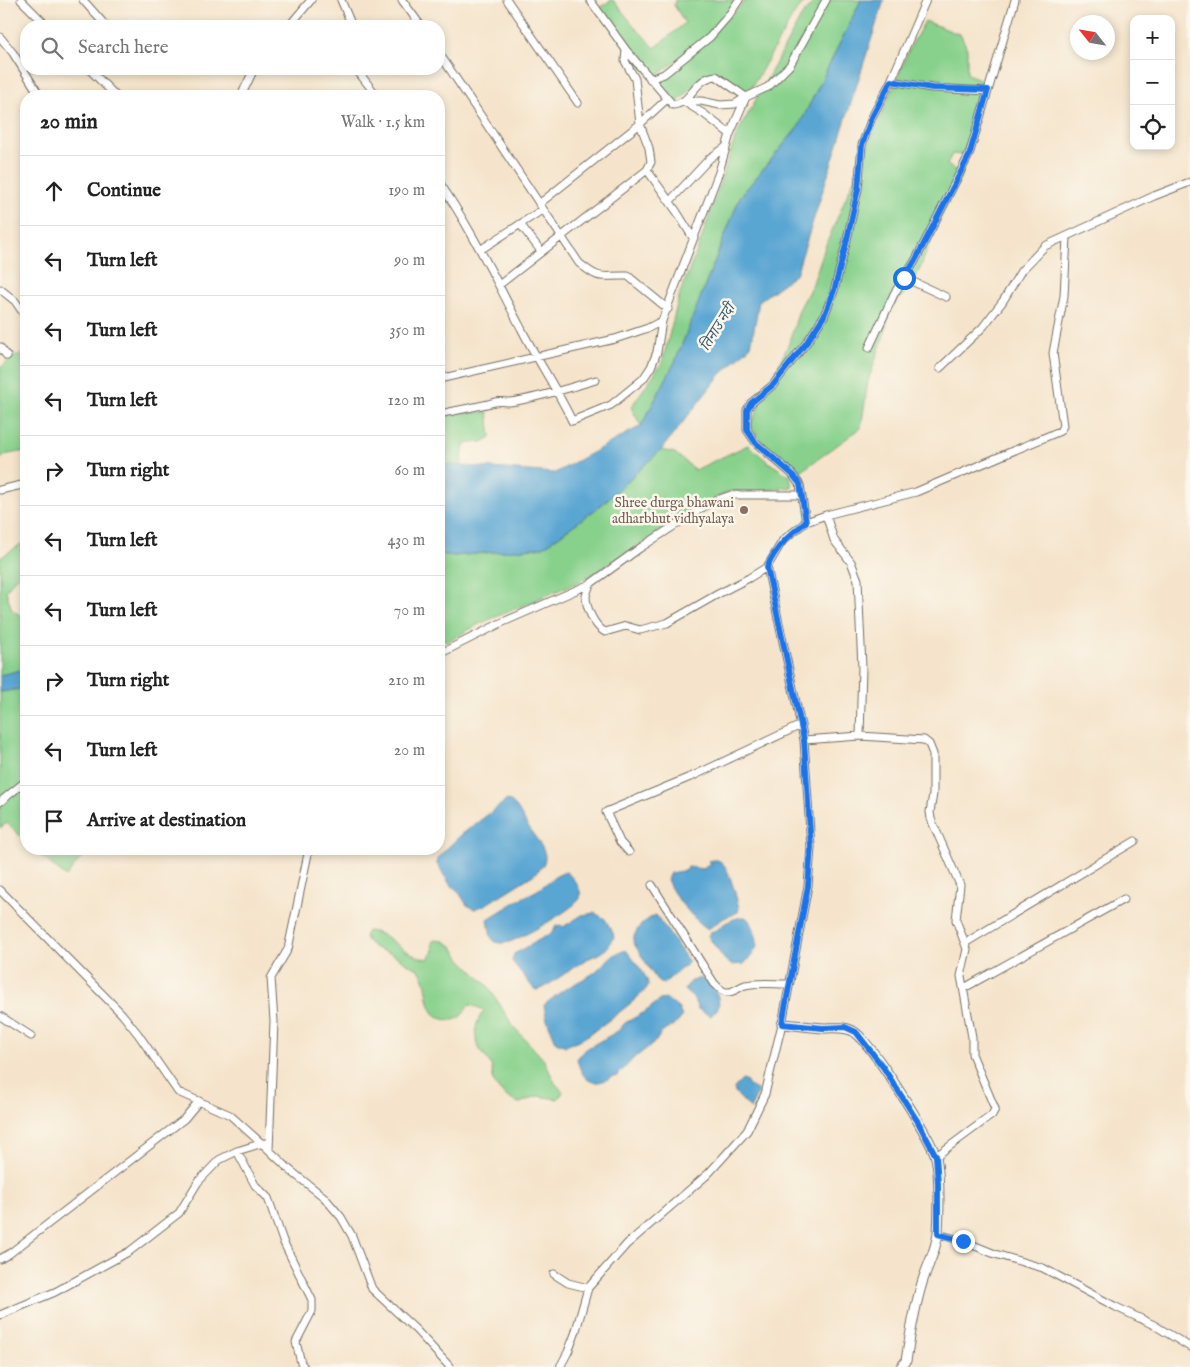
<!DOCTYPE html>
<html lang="en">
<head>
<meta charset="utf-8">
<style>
  :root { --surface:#fff; --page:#f2f2f2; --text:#222; --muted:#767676; --line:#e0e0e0 }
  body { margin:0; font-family:"IM FELL English","Noto Serif Devanagari",serif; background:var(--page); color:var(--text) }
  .controls { position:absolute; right:15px; top:15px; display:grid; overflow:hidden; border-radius:10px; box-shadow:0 2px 8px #0003 }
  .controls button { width:45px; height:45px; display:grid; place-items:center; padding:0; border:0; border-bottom:1px solid var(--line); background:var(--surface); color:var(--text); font:25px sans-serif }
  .compass { position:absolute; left:1070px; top:15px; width:45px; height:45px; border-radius:50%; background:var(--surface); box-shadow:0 2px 8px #0003; rotate:301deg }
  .stop { position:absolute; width:15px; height:15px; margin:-11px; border:4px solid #1a73e8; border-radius:50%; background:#fff }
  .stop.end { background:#1a73e8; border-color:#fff; box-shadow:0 1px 5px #0008 }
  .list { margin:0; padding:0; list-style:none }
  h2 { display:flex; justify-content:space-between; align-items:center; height:65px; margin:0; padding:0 20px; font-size:21px }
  h2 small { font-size:16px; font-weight:400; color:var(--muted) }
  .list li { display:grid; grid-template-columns:32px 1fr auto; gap:15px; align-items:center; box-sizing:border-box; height:70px; padding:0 20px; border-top:1px solid var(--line) }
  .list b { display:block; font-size:19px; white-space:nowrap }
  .list em { font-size:16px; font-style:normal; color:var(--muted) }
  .icon { flex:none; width:28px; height:28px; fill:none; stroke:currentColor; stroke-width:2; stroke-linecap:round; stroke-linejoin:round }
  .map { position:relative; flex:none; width:1190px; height:1367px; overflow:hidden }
  .search { position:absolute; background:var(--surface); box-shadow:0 2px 8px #0003; left:20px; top:20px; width:425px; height:55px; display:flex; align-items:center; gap:12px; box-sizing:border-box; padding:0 18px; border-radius:20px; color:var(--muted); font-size:19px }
  .panel { position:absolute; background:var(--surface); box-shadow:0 2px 8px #0003; left:20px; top:90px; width:425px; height:765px; border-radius:20px }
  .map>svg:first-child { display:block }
  .green { fill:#88d18c; stroke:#5a7e5c }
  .water { fill:#5aa6d3; stroke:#42687f }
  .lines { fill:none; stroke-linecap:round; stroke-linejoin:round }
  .minor-casing { stroke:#726c63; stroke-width:9 }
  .tertiary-casing { stroke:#726c63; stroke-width:11 }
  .minor { stroke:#fff; stroke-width:7 }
  .tertiary { stroke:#fff; stroke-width:9 }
  .route { stroke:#1a73e8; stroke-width:6 }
  .education-dot { fill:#8d6e63; stroke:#fbf7ec; stroke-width:2 }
  .labels { text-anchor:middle; stroke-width:5; stroke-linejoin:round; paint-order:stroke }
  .education-label { font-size:14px; fill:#785e54; stroke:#fbf7ec; text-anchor:end }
  .water-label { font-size:15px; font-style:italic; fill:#3e5c6e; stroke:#fbf7ec }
</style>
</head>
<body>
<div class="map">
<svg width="1190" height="1367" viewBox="0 0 1190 1367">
  <rect width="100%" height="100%" fill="#fbf7ec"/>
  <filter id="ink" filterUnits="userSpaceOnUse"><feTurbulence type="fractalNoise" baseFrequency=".02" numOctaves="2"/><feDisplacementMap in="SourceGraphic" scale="10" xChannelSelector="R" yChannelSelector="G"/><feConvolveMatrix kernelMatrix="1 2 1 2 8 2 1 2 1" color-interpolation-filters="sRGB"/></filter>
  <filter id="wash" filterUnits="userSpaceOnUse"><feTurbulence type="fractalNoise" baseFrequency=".0096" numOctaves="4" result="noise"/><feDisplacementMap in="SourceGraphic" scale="20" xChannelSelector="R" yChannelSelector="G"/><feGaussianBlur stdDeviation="1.12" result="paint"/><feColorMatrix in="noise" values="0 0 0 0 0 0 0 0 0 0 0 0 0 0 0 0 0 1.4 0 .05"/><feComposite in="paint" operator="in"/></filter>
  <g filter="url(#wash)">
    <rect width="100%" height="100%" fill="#f5e4cb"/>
    <path class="green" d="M 611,0 L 613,0 L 635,27 L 655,48 L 685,23 L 674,5 L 675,0 L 737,0 C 722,22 703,38 683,55 C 672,64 664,72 651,77 L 637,61 L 599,8 Z
      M 745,0 L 807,0 L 794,14 L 748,94 L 717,73 L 705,75 L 676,104 L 658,82 L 734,13 Z
      M 815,0 L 861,0 L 799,126 L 740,197 L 675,362 L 641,426 L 631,407 L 662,363 L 680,293 L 699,246 L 736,136 L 801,17 Z
      M 925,21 L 961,35 L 967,49 L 967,74 L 985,81 L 963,155 L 952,154 L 947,165 L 962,174 L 934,231 L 920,269 L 904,294 L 890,309 L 885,332 L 868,381 L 861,428 L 804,469 L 797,472 L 770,452 L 750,426 L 790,341 L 799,310 L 813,283 L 825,247 L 868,146 L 910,48 Z
      M 26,352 L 26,451 L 8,454 L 0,459 L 0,368 L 13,357 Z
      M 488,412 L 491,437 L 482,442 L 464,444 L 461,466 L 439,464 L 439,418 L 463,413 Z
      M 748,445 L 768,462 L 790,476 L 792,487 L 753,492 L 727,492 L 693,511 L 581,581 L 479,624 L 447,642 L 439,637 L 439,554 L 455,556 L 543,547 L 599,507 L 661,450 L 675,453 L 695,470 Z
      M 26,541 L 26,586 L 17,575 L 6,591 L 12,610 L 26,619 L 26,669 L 0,675 L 0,558 Z
      M 26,688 L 26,842 L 7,823 L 0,828 L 0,692 Z
      M 33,849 L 93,849 L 84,854 L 66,877 Z
      M 367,931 C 392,932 401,956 428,959 L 433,951 L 432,942 L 435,940 L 444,941 L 452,946 L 461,959 L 488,986 L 513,1026 L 544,1060 L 555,1083 L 563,1092 L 558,1099 L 537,1096 L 520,1103 C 511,1102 496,1089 493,1080 C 492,1075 493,1070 491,1065 C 489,1060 484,1056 481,1052 C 473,1039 474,1022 484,1011 L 482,1009 L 471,1005 L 468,1006 C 464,1013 460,1020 451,1020 C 425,1020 430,995 424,979 C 423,975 420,972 418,969 C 409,966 402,959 394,955 C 383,950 370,949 365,937 Z"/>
    <path class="water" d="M 861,0 L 884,0 L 796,274 L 759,301 L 751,346 L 720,375 L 661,450 L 599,507 L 543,547 L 455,556 L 439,554 L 439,464 L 555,473 L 641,426 L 675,362 L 740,197 L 799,126 Z
      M 26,669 L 26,688 L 0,692 L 0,675 Z
      M 507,800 C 518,805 521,816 527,825 C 538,844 558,857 533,875 L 485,905 L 475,909 L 467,905 L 458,891 L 449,883 L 437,864 L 437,858 L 461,835 Z
      M 713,860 C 716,860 718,860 721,862 C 729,867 737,899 739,909 L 738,912 L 724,918 L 708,929 C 694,920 672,895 667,879 L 670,873 L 687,870 L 688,867 L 704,869 L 708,864 L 711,866 L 712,864 L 708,861 Z
      M 566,872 C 572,876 583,890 580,898 C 577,907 525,936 514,940 C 509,943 501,944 495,942 L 491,937 L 488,919 C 503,910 517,900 532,893 C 544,888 551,876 566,872 Z
      M 595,913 L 605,919 L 613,933 L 614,937 L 607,948 L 603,952 L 585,960 L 545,987 L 537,990 L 534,989 L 512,961 L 514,954 L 553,932 L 556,926 L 561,925 L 563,927 L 582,915 Z
      M 656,915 L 689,962 L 664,983 L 661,983 L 656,979 L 633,942 C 634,929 645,920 656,915 Z
      M 745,917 C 749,919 750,922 752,927 C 761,944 758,950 744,964 L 731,965 L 724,959 L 708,936 L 710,932 L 717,930 C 722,923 736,917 745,917 Z
      M 626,950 C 631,957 649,977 648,985 C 648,993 599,1027 590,1034 C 583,1039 574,1042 566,1046 L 556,1042 L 547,1020 L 544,1005 L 562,991 L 594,973 L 613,955 Z
      M 700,978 C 715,983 728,1006 710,1016 L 698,1009 L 693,998 L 684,990 L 690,982 Z
      M 667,999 L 679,1009 L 682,1017 L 678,1022 L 661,1033 L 656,1041 L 632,1060 L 617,1076 C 612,1076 610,1078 606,1080 C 588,1087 581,1075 577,1059 L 584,1050 L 618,1031 L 625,1023 L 645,1012 L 660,1000 Z
      M 742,1080 L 746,1081 L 749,1086 L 759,1091 L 750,1109 L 749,1107 L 735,1093 L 734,1088 Z"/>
  </g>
  <g filter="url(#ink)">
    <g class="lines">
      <g class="minor-casing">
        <path id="minor" d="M 21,0 L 47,26
          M 83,0 L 106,26
          M 341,0 L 352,26
          M 402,0 L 421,26
          M 507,0 L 578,103
          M 590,0 L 626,50 L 625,61 L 635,79 L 640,124 L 649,148 L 651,162 L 647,170 L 677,212 L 693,238
          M 926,0 L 891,81 L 872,117 L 862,145 L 858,189 L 846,244 L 834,291 L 824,316 L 807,342 L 773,385 L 751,403 L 747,410 L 747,430 L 756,443 L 792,474 L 800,485 L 806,522 L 826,515 L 916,492 L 1060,431 L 1063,426 L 1053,353 L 1064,296 L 1067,237
          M 289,26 L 311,0
          M 0,37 L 13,53 L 40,96
          M 626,50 L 673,105 C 692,103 694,78 716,76 L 746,97 L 735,104 L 720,105 L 701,101 L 683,101 L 704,114 L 730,134
          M 439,53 L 579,263 C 602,282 601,275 628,276 L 668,309
          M 89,69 L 116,96
          M 356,69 L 377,96
          M 650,79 L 664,74 L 710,37 L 729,15 L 739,0
          M 891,81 L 932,88 L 988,91
          M 241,96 L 254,69
          M 439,182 C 471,228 495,279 521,328 C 537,360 557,389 572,421 L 611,405 L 643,379 L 651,367 L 657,352 L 662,321 L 719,172 L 730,134 L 746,97 L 768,87 L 790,65 L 826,0
          M 670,201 L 710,158 L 726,147
          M 539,204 L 640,124 L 667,99
          M 520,224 L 541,251
          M 480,250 L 542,210
          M 905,278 L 946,297
          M 499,285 L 647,170
          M 0,289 L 15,301 L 26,317
          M 0,347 L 7,356
          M 869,348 L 894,294 L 915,261 L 969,155 L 1015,0
          M 940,368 L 983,327 L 1003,301 L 1021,271 L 1045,246 L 1154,196 L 1190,182
          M 439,379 L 615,339 L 648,328 L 662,321
          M 439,414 C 457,410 477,407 495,402 C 499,401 505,402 510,402 C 539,398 568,388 596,380
          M 0,490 L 26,484
          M 826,515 L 834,540 L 851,562 L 858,580 L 862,668 L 860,736
          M 590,584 C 589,587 587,592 586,596 C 586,608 594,626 605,632 L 626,626 L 640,630 L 667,623 L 718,594 L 749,578 L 767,567
          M 439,654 L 501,623 L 590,584 L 640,548 L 711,502 L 731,495 L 801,495
          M 804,740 L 860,736 L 924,740 L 929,744 L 933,754 L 933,794 L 930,812 L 931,819 L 960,885 L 956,920 L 967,949 L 961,976 L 972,1037 L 972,1054 L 995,1109 L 992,1115 L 935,1157
          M 0,802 L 26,781
          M 309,849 L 288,949 L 271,978 L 274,1021 L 269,1150 L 291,1171 L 324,1197 L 341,1217 L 352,1236 L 372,1289 L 416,1330 L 450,1367
          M 629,852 L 620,842 L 606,812 L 695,775 L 801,725
          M 652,885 L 714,983 C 717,986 722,992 727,992 C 733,993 739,987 745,985 C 759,982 775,984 789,984
          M 0,890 L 122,1014 L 138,1034 L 178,1092 L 230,1115 L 269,1150
          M 965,943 L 1135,841
          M 964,988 L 1124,899
          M 0,1016 L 31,1036
          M 237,1151 L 255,1185 L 268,1198 L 283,1241 L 312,1300 L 312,1311 L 296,1342 L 301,1363 L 304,1367
          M 938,1234 L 963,1241 L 995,1254 L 1043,1268 L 1116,1307 L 1154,1325 L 1190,1347
          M 0,1259 L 9,1254 L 184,1119 L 199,1101
          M 554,1274 L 568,1283 L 588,1288
          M 0,1315 L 55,1292 L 130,1251 L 179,1213 L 198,1182 L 219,1160 L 237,1151 L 263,1143
          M 560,1367 L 568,1352 L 575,1334 L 588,1288 L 627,1244 L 708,1174 L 747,1131 L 765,1094 L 782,1024 L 808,886 L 811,847 L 804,740 L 767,567 L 783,540 L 806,522"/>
      </g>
      <g class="tertiary-casing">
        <path id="tertiary" d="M 782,1024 C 796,1025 810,1027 824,1028 C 834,1028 843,1026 853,1031 C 870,1040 930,1137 936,1157 C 940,1177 939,1213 938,1233 C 936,1251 927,1266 922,1283 C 914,1309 910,1335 906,1361 L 901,1367"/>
      </g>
      <use href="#minor" class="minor"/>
      <use href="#tertiary" class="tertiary"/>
    </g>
  </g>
  <g class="lines" filter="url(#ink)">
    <path class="route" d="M 904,278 L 915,261 L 969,156 L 988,90 L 932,88 L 891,81 L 872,117 L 862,145 L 858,189 L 846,244 L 834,291 L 824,316 L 807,342 L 773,385 L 751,403 L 747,410 L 747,430 L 756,443 L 792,474 L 800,484 L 806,522 C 788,536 777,546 767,567 L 804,740 L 811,847 L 808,886 L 782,1024 L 823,1028 L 845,1027 L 856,1032 L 883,1067 L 918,1122 L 936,1156 L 938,1184 L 938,1234 L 963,1241"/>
  </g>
  <circle class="education-dot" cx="744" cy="510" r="5"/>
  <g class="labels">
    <g class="education-label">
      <text x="734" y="507">Shree durga bhawani<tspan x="734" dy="16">adharbhut vidhyalaya</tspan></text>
    </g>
    <g class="water-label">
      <text transform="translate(717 327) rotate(-58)" y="5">तिनाउ नदी</text>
    </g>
  </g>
</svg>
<div class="controls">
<button>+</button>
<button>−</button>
<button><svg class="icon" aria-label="locate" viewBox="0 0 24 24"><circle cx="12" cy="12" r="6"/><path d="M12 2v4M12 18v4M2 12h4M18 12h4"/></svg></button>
</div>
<svg class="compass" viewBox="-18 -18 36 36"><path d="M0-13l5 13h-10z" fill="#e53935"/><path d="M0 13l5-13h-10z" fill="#767676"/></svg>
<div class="stop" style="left:904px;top:278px"></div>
<div class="stop end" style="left:963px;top:1241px"></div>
<div class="search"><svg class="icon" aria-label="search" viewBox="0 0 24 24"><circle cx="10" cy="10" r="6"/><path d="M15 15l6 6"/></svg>Search here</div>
<section class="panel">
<h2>20 min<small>Walk · 1.5 km</small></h2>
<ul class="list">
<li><svg class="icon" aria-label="ahead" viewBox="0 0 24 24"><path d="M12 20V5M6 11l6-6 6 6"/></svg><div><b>Continue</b></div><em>190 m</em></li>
<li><svg class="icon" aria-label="left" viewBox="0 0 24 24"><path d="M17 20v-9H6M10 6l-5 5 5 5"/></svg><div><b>Turn left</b></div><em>90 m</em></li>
<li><svg class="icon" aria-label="left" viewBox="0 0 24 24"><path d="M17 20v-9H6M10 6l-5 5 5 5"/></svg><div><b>Turn left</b></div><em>350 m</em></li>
<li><svg class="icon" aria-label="left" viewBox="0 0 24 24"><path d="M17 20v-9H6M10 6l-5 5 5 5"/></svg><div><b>Turn left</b></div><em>120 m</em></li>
<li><svg class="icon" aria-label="right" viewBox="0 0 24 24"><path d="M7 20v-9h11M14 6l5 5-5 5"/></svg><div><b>Turn right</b></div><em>60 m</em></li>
<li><svg class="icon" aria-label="left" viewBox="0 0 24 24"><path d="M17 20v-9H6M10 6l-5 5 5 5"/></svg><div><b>Turn left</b></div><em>430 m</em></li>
<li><svg class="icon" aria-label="left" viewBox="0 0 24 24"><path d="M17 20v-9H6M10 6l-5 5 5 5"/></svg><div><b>Turn left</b></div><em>70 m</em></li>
<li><svg class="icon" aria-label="right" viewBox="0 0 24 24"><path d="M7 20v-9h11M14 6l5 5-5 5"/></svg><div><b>Turn right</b></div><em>210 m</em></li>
<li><svg class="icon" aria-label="left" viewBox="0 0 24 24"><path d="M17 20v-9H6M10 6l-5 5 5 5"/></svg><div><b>Turn left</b></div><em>20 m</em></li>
<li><svg class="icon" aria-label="arrive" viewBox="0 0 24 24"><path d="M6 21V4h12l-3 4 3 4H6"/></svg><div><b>Arrive at destination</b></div></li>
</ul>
</section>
</div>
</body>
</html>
